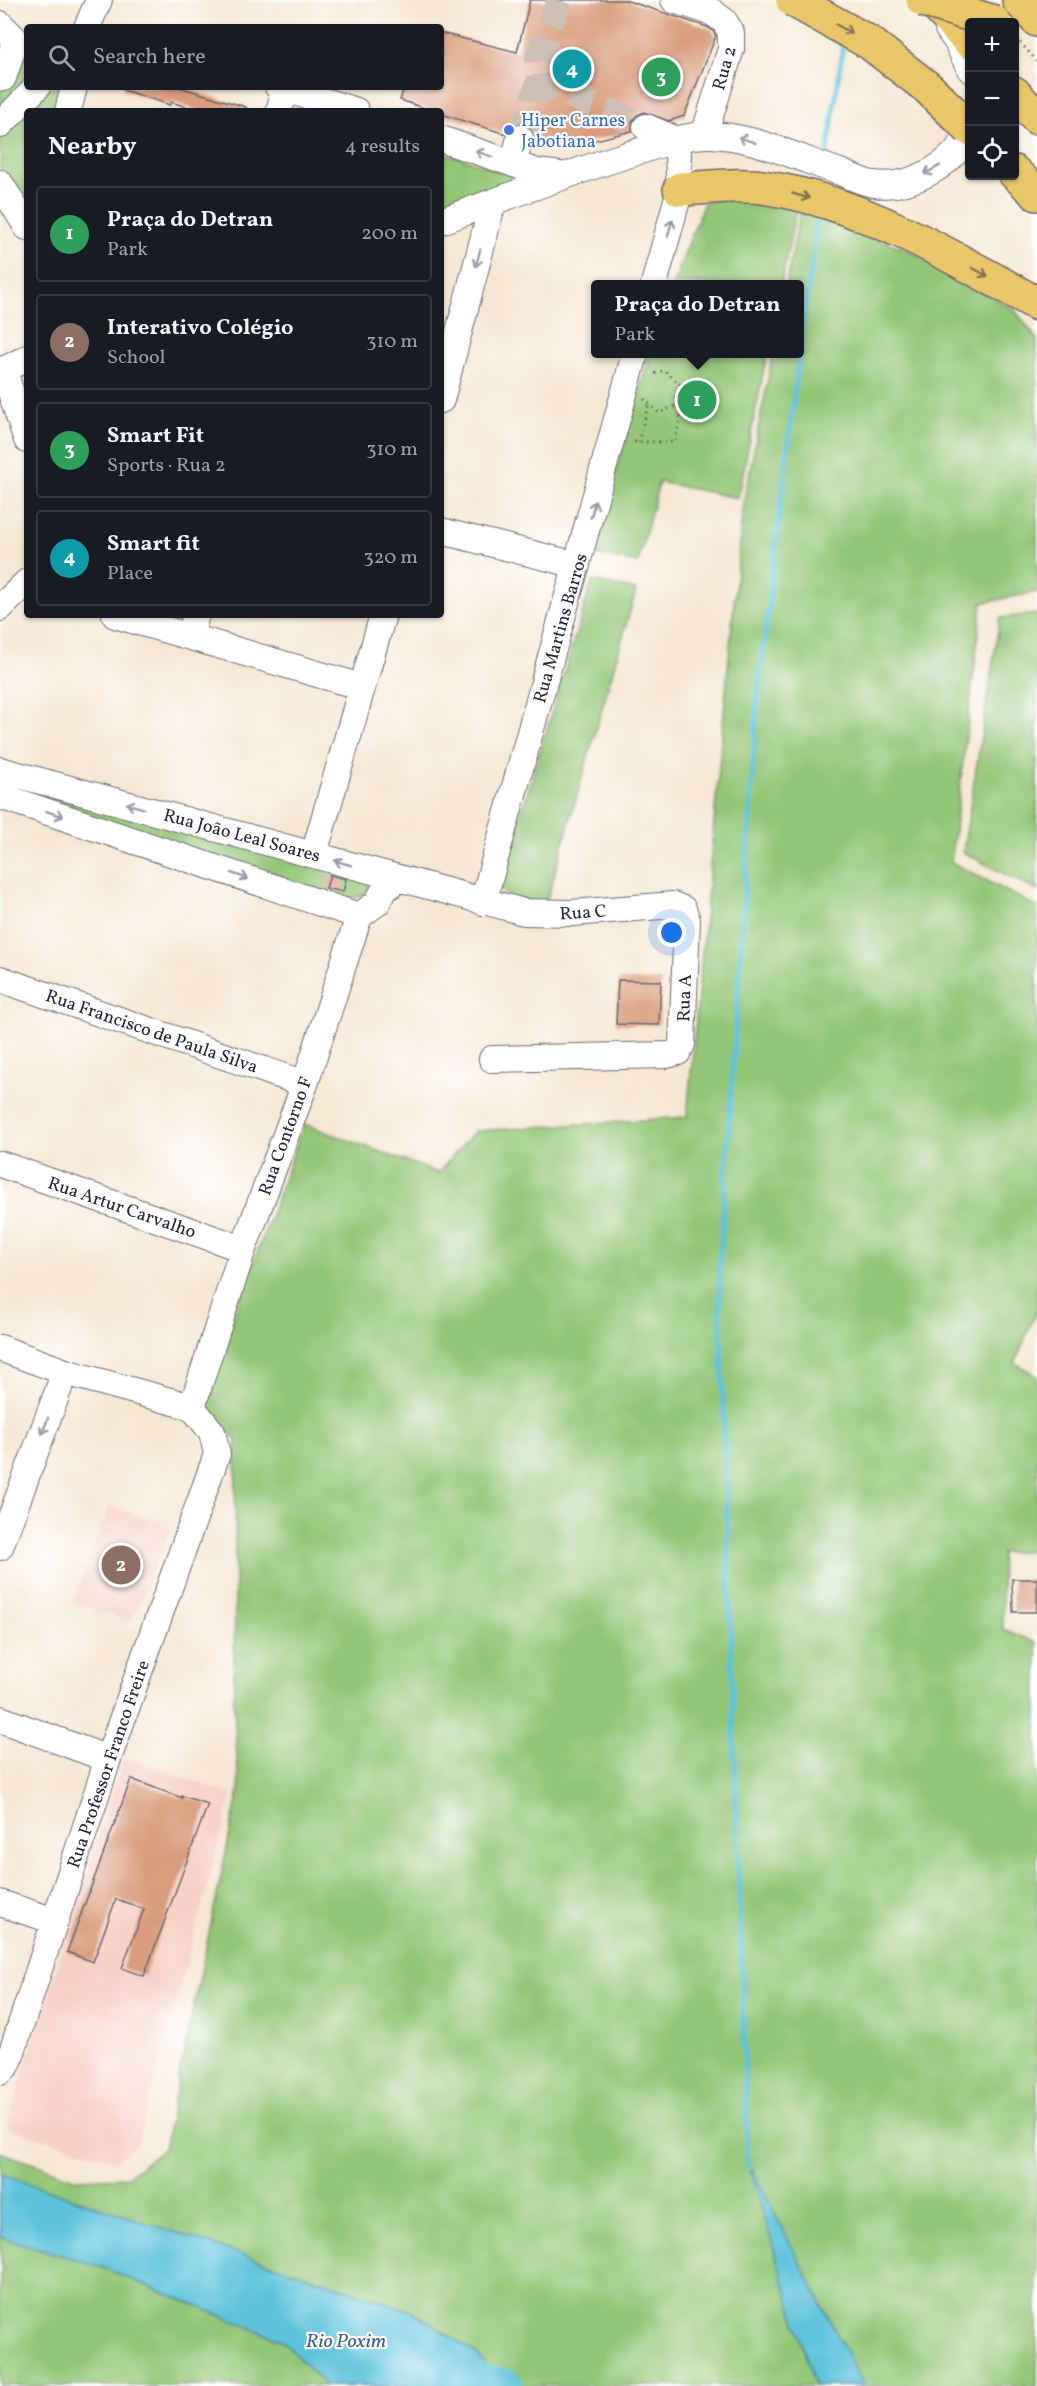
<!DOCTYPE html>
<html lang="en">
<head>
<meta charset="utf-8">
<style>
  :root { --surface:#171b24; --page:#20242c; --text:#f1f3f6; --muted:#9ea1a6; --line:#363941; --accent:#d690ce }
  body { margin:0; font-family:Vollkorn,serif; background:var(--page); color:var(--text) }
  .controls { position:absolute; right:18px; top:18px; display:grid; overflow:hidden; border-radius:6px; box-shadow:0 2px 4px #0004 }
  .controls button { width:54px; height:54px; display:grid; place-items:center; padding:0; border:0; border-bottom:2px solid var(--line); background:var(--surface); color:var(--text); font:30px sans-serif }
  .you { position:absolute; left:672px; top:933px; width:21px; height:21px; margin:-15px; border:4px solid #fff; border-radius:50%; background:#1a73e8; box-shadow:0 0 0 9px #1a73e833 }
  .badge { display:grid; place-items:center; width:39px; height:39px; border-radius:50%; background:var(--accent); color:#fff; font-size:20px; font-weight:700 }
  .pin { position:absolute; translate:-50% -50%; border:3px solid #fff; box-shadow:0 2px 6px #0006 }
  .popup { position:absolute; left:591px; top:280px; width:213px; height:78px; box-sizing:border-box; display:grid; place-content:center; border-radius:6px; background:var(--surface); filter:drop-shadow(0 2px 4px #0005); font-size:20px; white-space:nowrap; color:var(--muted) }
  .popup b { font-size:22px; color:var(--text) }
  .popup::after { content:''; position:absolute; left:50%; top:100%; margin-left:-12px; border:12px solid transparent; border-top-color:var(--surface) }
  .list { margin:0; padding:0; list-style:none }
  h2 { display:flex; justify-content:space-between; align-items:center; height:78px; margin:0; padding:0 24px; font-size:26px }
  h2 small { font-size:20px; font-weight:400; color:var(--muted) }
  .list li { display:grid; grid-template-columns:39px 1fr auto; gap:18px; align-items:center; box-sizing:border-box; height:96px; margin:0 12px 12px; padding:0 12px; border:2px solid var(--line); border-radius:6px }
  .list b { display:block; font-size:22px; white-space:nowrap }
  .list p { margin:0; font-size:20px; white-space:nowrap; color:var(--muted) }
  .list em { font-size:20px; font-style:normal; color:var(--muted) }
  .icon { flex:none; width:33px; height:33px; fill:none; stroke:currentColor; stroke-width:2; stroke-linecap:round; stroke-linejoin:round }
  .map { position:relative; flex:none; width:1037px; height:2386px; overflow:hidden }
  .search { position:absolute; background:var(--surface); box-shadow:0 2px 4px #0004; left:24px; top:24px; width:420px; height:66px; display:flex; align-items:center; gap:15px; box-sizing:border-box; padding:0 21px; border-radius:6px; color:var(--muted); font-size:22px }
  .panel { position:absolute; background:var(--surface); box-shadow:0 2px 4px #0004; left:24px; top:108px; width:420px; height:510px; border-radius:6px }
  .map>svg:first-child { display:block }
  .built { fill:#f7d1c6 }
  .green { fill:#93c676; stroke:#5a7458; stroke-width:1.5 }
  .water { fill:#5dc3db; stroke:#40728b; stroke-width:1.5 }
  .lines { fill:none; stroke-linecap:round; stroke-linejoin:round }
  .stream { stroke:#5dc3db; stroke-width:5 }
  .river { stroke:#5dc3db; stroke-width:33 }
  .building { fill:#d99c7b }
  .minor-tunnel { stroke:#cbc0b3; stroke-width:26; stroke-dasharray:26 13; stroke-linecap:butt }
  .minor-casing { stroke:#6c6770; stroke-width:28 }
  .major-casing { stroke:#6c6770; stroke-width:36 }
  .path { stroke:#6c6770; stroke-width:3; stroke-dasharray:1.5 4.5; stroke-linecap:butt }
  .minor { stroke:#fff; stroke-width:26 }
  .major { stroke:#e9c769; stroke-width:33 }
  .major-bridge-casing { stroke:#6c6770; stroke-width:36; stroke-linecap:butt }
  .major-bridge { stroke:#e9c769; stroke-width:33 }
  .oneway { stroke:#867452 }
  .oneway2 { stroke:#9c9ca7 }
  .shop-dot { fill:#3f7fe0; stroke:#fff; stroke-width:2 }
  .labels { text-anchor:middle; stroke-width:4.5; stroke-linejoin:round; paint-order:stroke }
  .street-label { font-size:18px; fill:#22223b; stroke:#fff }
  .shop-label { font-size:18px; fill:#366cbe; stroke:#fff; text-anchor:start }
  .water-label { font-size:20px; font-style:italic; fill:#3a627b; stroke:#fff }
</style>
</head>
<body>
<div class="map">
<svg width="1037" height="2386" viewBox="0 0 1037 2386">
  <rect width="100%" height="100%" fill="#fff"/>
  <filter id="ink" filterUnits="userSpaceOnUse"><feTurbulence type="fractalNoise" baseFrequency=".0167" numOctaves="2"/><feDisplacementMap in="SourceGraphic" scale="12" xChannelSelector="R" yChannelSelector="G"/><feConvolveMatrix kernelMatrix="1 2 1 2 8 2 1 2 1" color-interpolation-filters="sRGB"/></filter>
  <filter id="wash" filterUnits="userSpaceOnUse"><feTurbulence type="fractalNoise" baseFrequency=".008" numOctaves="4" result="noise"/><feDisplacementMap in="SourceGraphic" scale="24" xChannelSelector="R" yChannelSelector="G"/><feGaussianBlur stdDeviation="1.35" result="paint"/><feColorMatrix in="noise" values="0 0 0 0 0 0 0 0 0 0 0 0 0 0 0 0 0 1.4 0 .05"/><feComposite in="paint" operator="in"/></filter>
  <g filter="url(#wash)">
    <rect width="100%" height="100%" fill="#f5e7d1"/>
    <path class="built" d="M 109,1505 L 171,1528 L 131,1622 L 73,1602 Z
      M 124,1757 L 232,1795 L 137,2145 L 116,2161 L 6,2127 Z"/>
    <path class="green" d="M 27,57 L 27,83 L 0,110 L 0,82 Z
      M 54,87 L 61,87 L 62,98 L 59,111 L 27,111 L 27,208 L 0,169 L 0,131 L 42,91 Z
      M 441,152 L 529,179 L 441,210 Z
      M 730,195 L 797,205 L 781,284 L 673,284 L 704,203 Z
      M 800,213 L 904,248 L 1014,309 L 1037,339 L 1037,592 L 982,603 L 951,862 L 1037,907 L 1037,1309 L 1015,1363 L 1037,1376 L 1037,1550 L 1001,1553 L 1003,1629 L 1037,1643 L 1037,2386 L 0,2386 L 0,2152 L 77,2179 L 126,2177 L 164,2149 L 239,1790 L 234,1708 L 236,1440 L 201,1406 L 304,1124 L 438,1173 L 475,1131 L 687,1117 L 743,505 L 773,354 L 799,354 L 799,284 L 786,284 Z
      M 650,354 L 767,354 L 738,498 L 659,482 L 638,563 L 592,554 Z
      M 592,581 L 636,590 L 547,900 L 519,902 L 498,889 Z
      M 1037,614 L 1037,891 L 963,852 L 1000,618 Z
      M 0,774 L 372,877 L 366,894 L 342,903 L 0,800 Z"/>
    <path class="water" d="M 748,2162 L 864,2386 L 815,2386 Z
      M 0,2174 L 412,2311 L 478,2355 L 499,2386 L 326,2386 L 281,2340 L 101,2267 L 0,2237 Z"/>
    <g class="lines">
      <path class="stream" d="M 827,157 L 844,40
        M 799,352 L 819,213
        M 750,2168 L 748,2162 L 719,1274 L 758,694 L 799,354"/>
      <path class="river" d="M 455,2374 L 507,2386"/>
    </g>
    <g id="blocks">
      <path class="building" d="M 530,0 L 625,0 L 707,27 L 713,31 L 716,36 L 684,116 L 669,121 L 644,112 L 637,115 L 632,121 L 632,131 L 556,150 L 534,143 L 534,134 L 530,127 L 524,124 L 516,124 L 509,128 L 506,134 L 441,114 L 441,111 L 433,111 L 400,100 L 404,87 L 441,87 L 441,33 L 517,52 Z
        M 123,87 L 179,87 L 246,107 L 245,111 L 200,111 L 171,102 L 170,105 L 123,90 Z
        M 330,875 L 346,879 L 343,892 L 326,888 Z
        M 618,980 L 661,981 L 659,1025 L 616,1024 Z
        M 1012,1579 L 1037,1579 L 1037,1612 L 1013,1612 Z
        M 131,1779 L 182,1798 L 182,1796 L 208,1804 L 144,1976 L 122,1968 L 144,1909 L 116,1899 L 93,1962 L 67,1952 Z"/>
    </g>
  </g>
  <g filter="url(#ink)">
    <use href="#blocks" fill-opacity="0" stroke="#6c6770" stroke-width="1.5"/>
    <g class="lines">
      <path class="minor-tunnel" d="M 559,0 L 538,60 L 540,79 L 546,85 L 646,127
        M 520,138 L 540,79"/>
      <g class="minor-casing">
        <path id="minor" d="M 674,0 L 712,12 L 724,21 L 731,32 L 731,49 L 704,135
          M 0,24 L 14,38 L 13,48 L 3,78
          M 87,27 L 99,0
          M 948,29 L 957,42 L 970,69
          M 278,87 L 356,111
          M 68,111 L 74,87
          M 279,111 L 285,89
          M 0,125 L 37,87
          M 646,127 L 677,140 L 680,189 L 654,284
          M 441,139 L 537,172 L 560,175
          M 513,164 L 520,138
          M 0,183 L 27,227
          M 441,221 C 504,198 566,174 630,154 C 654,147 680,136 705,135 C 747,133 800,159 840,172 C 851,176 863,183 874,184 C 912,189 957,164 970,128
          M 3,369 L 27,440
          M 0,372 L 27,358
          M 441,400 L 493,202
          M 441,531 L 577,565
          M 0,608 L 27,582
          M 115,615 L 362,687
          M 190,636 L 196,615
          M 0,770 L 524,912 L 572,913 L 673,905 L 683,909 L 687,920 L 682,1044 L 678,1052 L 667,1055 L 492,1059
          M 0,796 L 359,916
          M 314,854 L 383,615
          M 483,902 L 635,354
          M 0,979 L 305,1084
          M 0,1164 L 243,1249
          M 0,1348 L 65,1372 L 192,1407 L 212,1432 L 217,1454 L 108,1759 L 8,2064 L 0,2072
          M 192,1407 L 243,1249 L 305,1084 L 359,916 L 377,903 L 385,889 L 399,879
          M 0,1547 L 65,1372
          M 0,1719 L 108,1759
          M 0,1903 L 55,1921"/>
      </g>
      <g class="major-casing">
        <path id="major" d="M 931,0 L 970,42
          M 1019,0 L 1037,20
          M 1014,93 L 1037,118
          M 1014,172 L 1037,194
          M 680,189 C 709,188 739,183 768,188 C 860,202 956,258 1037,304"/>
      </g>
      <path class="path" d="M 1016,38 L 1037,61
        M 644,399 L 659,413 L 684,402
        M 634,442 L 675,442 L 686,390 L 664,370 L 652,375
        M 638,442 L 649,403"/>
      <use href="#minor" class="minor"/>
      <use href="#major" class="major"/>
      <g class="major-bridge-casing">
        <path id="major-bridge" d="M 793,0 L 870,43 L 928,88 L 970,129
          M 923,0 L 994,22"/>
      </g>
      <use href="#major-bridge" class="major-bridge"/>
    </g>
    <defs><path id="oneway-shaft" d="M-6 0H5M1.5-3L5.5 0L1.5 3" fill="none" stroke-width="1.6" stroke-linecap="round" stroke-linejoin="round" transform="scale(1.5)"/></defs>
    <g class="oneway">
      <use href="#oneway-shaft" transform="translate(844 29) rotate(30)"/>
      <use href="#oneway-shaft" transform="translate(801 196) rotate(16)"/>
      <use href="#oneway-shaft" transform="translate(980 272) rotate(29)"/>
    </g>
    <g class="oneway2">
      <use href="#oneway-shaft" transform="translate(747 140) rotate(-161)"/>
      <use href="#oneway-shaft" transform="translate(484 154) rotate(-161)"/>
      <use href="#oneway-shaft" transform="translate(932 170) rotate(151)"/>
      <use href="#oneway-shaft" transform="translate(670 228) rotate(-75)"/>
      <use href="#oneway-shaft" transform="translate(478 258) rotate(105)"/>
      <use href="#oneway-shaft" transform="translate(593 509) rotate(-75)"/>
      <use href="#oneway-shaft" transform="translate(135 806) rotate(-165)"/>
      <use href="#oneway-shaft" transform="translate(55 814) rotate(19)"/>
      <use href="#oneway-shaft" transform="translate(343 863) rotate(-164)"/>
      <use href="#oneway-shaft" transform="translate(240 876) rotate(19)"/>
      <use href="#oneway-shaft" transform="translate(45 1426) rotate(111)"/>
    </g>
  </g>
  <circle class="shop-dot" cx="509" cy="130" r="6"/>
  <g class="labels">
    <g class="street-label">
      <text transform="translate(724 68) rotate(-74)" y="6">Rua 2</text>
      <text transform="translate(560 628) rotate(-74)" y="6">Rua Martins Barros</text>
      <text transform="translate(242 835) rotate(15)" y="6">Rua João Leal Soares</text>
      <text transform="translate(583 912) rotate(-4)" y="6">Rua C</text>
      <text transform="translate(684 998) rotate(-88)" y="6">Rua A</text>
      <text transform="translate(152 1031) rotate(19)" y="6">Rua Francisco de Paula Silva</text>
      <text transform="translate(285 1136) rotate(-70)" y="6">Rua Contorno F</text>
      <text transform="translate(122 1207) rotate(19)" y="6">Rua Artur Carvalho</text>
      <text transform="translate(108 1764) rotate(-71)" y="6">Rua Professor Franco Freire</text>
    </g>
    <g class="shop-label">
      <text x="521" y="126">Hiper Carnes<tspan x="521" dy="21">Jabotiana</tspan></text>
    </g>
    <g class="water-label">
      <text x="346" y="2347">Rio Poxim</text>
    </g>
  </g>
</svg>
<div class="controls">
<button>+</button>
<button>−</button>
<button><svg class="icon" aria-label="locate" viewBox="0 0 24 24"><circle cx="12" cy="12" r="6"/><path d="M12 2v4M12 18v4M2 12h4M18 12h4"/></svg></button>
</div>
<div class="you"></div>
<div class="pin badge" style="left:697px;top:400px;background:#2e9e5b">1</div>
<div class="popup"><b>Praça do Detran</b>Park</div>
<div class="pin badge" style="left:121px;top:1565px;background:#8d6e63">2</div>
<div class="pin badge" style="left:661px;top:77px;background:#2e9e5b">3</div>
<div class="pin badge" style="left:572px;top:69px;background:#0f9aa8">4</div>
<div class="search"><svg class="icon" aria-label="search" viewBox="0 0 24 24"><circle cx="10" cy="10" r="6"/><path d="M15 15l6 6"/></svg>Search here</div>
<section class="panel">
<h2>Nearby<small>4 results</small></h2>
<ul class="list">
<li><span class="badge" style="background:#2e9e5b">1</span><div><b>Praça do Detran</b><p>Park</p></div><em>200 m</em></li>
<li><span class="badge" style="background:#8d6e63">2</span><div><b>Interativo Colégio</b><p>School</p></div><em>310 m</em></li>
<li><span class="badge" style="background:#2e9e5b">3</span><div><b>Smart Fit</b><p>Sports · Rua 2</p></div><em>310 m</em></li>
<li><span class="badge" style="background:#0f9aa8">4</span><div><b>Smart fit</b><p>Place</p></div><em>320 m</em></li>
</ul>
</section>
</div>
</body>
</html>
